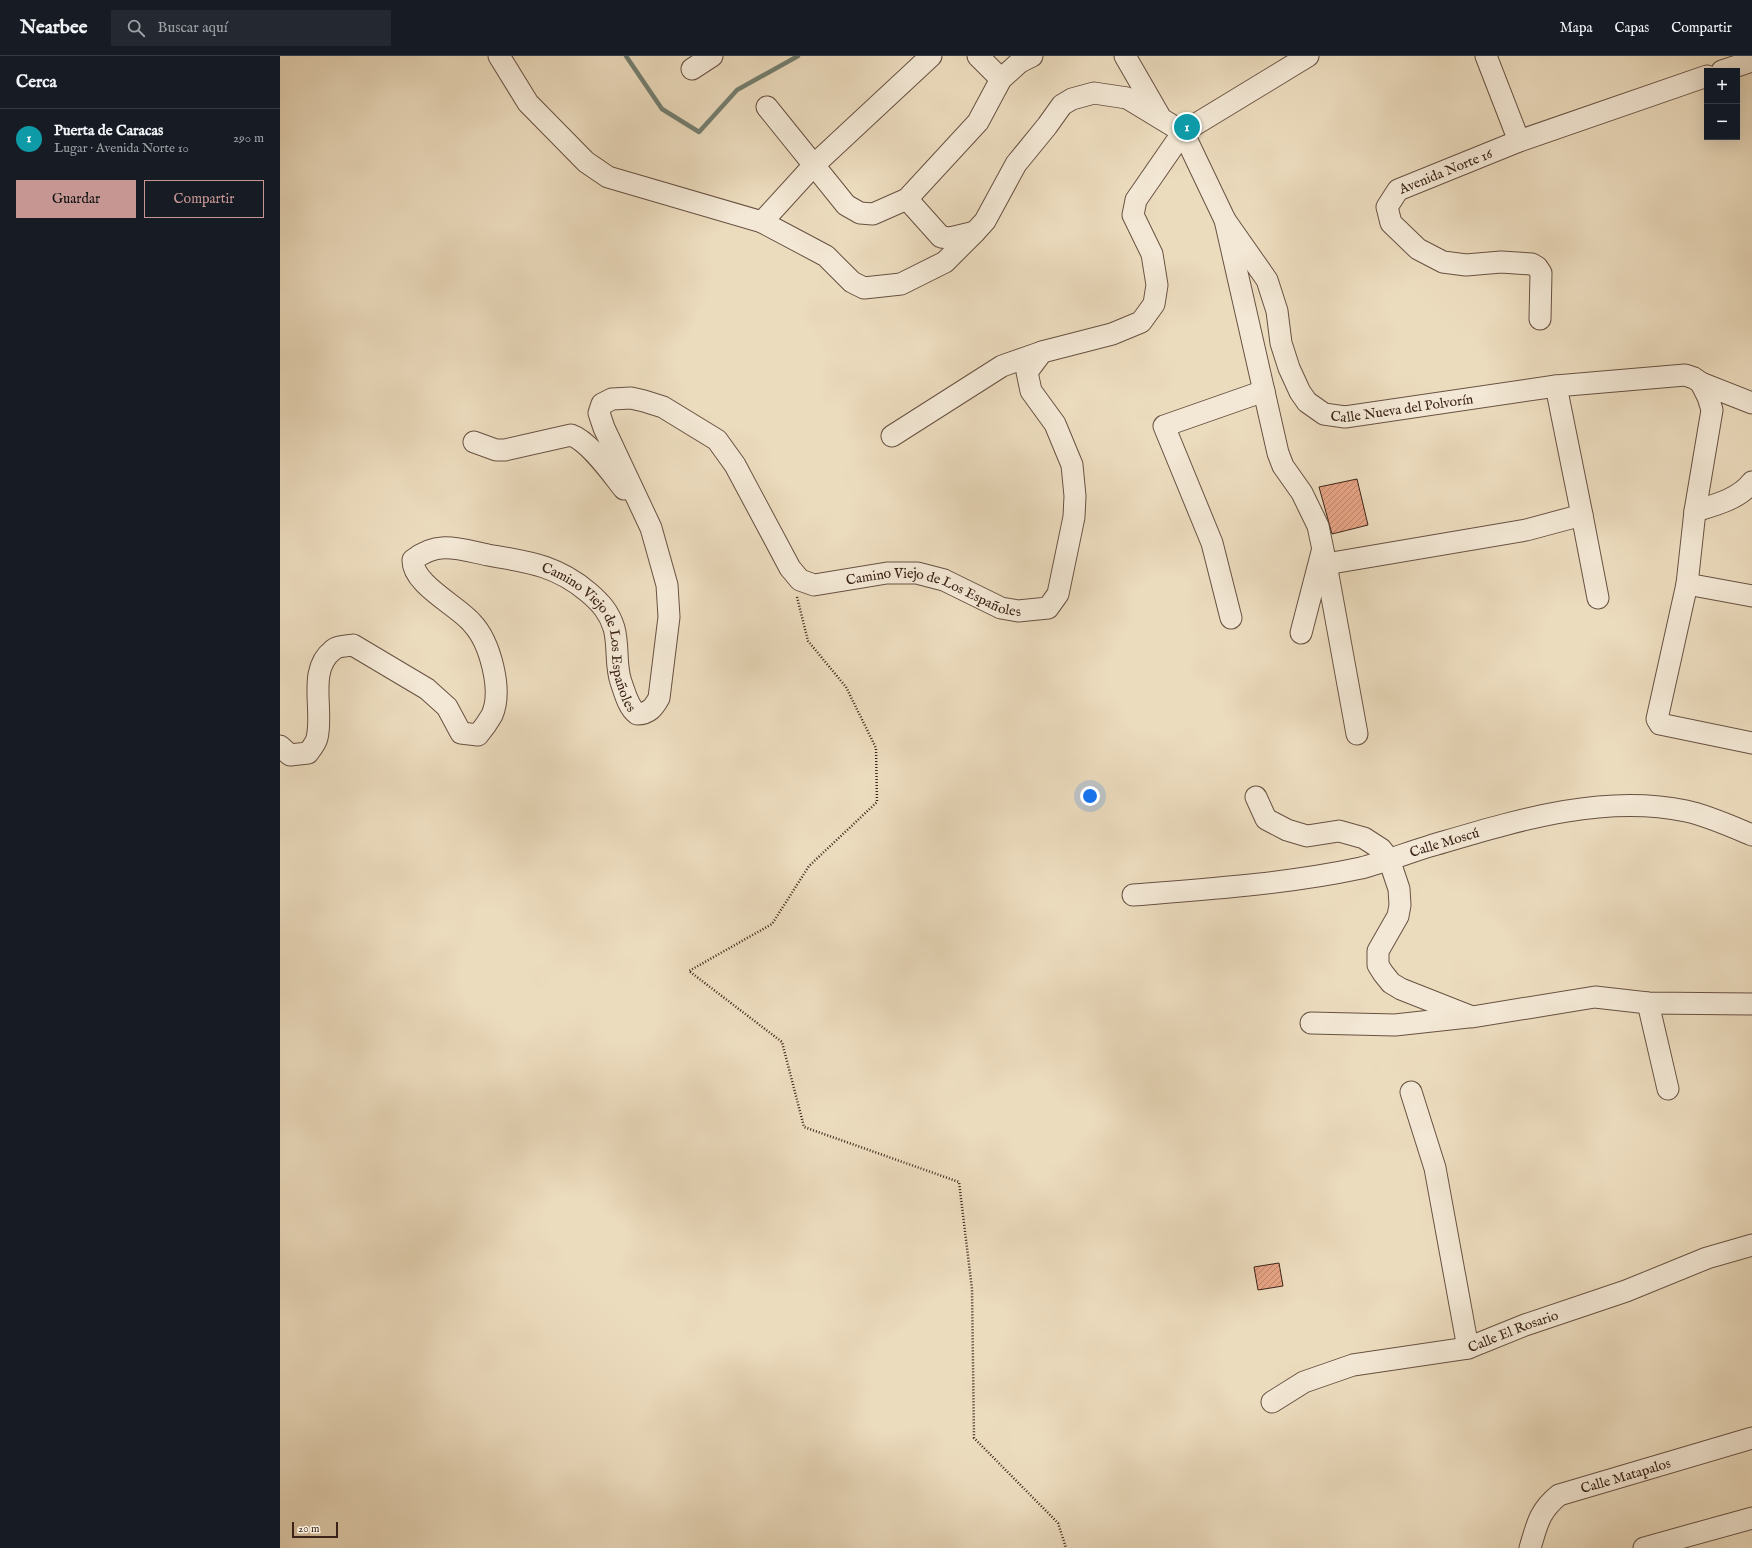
<!DOCTYPE html>
<html lang="es">
<head>
<meta charset="utf-8">
<style>
  :root { --surface:#171b24; --page:#242831; --text:#f1f3f6; --muted:#9ea1a6; --line:#363941; --accent:#c59692 }
  body { margin:0; font-family:"IM FELL English",serif; background:var(--page); color:var(--text) }
  .controls { position:absolute; right:12px; top:12px; display:grid; overflow:hidden; border-radius:0px; box-shadow:0 4px 16px #0002 }
  .controls button { width:36px; height:36px; display:grid; place-items:center; padding:0; border:0; border-bottom:1px solid var(--line); background:var(--surface); color:var(--text); font:20px sans-serif }
  .scale { position:absolute; left:12px; bottom:10px; width:46px; box-sizing:border-box; padding-left:4px; border:2px solid #3c2318; border-top:0; font-size:11px; line-height:14px; white-space:nowrap; color:#3c2318; -webkit-text-stroke:3px #f3e8d5; paint-order:stroke }
  .you { position:absolute; left:810px; top:740px; width:14px; height:14px; margin:-10px; border:3px solid #fff; border-radius:50%; background:#1a73e8; box-shadow:0 0 0 6px #1a73e833 }
  .badge { display:grid; place-items:center; width:26px; height:26px; border-radius:50%; background:var(--accent); color:#fff; font-size:13px; font-weight:700 }
  .pin { position:absolute; translate:-50% -50%; border:2px solid #fff; box-shadow:0 1px 4px #0006 }
  .list { margin:0; padding:0; list-style:none }
  h2 { display:flex; justify-content:space-between; align-items:center; height:52px; margin:0; padding:0 16px; font-size:17px }
  h2 small { font-size:13px; font-weight:400; color:var(--muted) }
  .list li { display:grid; grid-template-columns:26px 1fr auto; gap:12px; align-items:center; box-sizing:border-box; height:60px; padding:0 16px; border-top:1px solid var(--line) }
  .list b { display:block; font-size:15px; white-space:nowrap }
  .list p { margin:0; font-size:13px; white-space:nowrap; color:var(--muted) }
  .list em { font-size:13px; font-style:normal; color:var(--muted) }
  .actions { display:flex; gap:8px; padding:12px 16px }
  .actions a { flex:1; padding:9px 0; border:1px solid var(--accent); border-radius:0px; text-align:center; font-size:14px; color:var(--accent) }
  .actions .main { background:var(--accent); color:#111 }
  .icon { flex:none; width:22px; height:22px; fill:none; stroke:currentColor; stroke-width:2; stroke-linecap:round; stroke-linejoin:round }
  .map { position:relative; flex:none; width:1472px; height:1492px; overflow:hidden }
  header { display:flex; align-items:center; gap:24px; box-sizing:border-box; height:56px; padding:0 20px; background:var(--surface); border-bottom:1px solid var(--line) }
  header strong { font-size:19px }
  nav { display:flex; gap:22px; margin-inline-start:auto; font-size:14px }
  .search { width:280px; height:36px; background:var(--page); display:flex; align-items:center; gap:10px; box-sizing:border-box; padding:0 14px; border-radius:0px; color:var(--muted); font-size:15px }
  main { display:flex }
  aside { flex:1; background:var(--surface) }
  .map>svg:first-child { display:block }
  .lines { fill:none; stroke-linecap:round; stroke-linejoin:round }
  .stream { stroke:#747f71; stroke-width:4.5 }
  .building { fill:url(#building-hatch); stroke:#3c2318 }
  .minor-casing { stroke:#685142; stroke-width:23 }
  .path { stroke:#3c2318; stroke-width:2.5; stroke-dasharray:1 2; stroke-linecap:butt }
  .minor { stroke:#f3e8d5; stroke-width:21 }
  .labels { text-anchor:middle; stroke-width:3.5; stroke-linejoin:round; paint-order:stroke }
  .street-label { font-size:14px; fill:#3c2318; stroke:#f3e8d5 }
</style>
</head>
<body>
<header>
<strong>Nearbee</strong>
<div class="search"><svg class="icon" aria-label="search" viewBox="0 0 24 24"><circle cx="10" cy="10" r="6"/><path d="M15 15l6 6"/></svg>Buscar aquí</div>
<nav><a>Mapa</a><a>Capas</a><a>Compartir</a></nav>
</header>
<main>
<aside>
<h2>Cerca<small></small></h2>
<ul class="list">
<li><span class="badge" style="background:#0f9aa8">1</span><div><b>Puerta de Caracas</b><p>Lugar · Avenida Norte 10</p></div><em>290 m</em></li>
</ul>
<div class="actions"><a class="main">Guardar</a><a>Compartir</a></div>
</aside>
<div class="map">
<svg width="1472" height="1492" viewBox="0 0 1472 1492">
  <defs>
    <pattern id="building-hatch" width="6" height="6" patternUnits="userSpaceOnUse"><rect width="6" height="6" fill="#e7a485"/><path d="M-1 1l2-2M0 6l6-6M5 7l2-2" fill="none" stroke="#bc856c"/></pattern>
  </defs>
  <rect width="100%" height="100%" fill="#ecdcbe"/>
  <filter id="stains"><feTurbulence type="fractalNoise" baseFrequency=".005" numOctaves="4"/><feColorMatrix values="0 0 0 0 .2 0 0 0 0 .09 0 0 0 0 .02 0 0 0 .5 -.17"/></filter>
  <radialGradient id="worn" r=".72"><stop offset=".6" stop-color="#630" stop-opacity="0"/><stop offset="1" stop-color="#630" stop-opacity=".3"/></radialGradient>
  <g class="lines">
    <path class="stream" d="M 346,0 L 382,53 L 419,76 L 457,34 L 518,0"/>
  </g>
  <path class="building" d="M 1077,423 L 1088,469 L 1052,478 L 1039,431 Z
    M 999,1207 L 1003,1230 L 978,1234 L 974,1211 Z"/>
  <g class="lines">
    <g class="minor-casing">
      <g id="minor">
        <path d="M 219,0 L 248,47 L 306,106 L 328,121 L 482,166 L 546,200 L 572,226 L 584,232 L 621,228 L 665,206 L 695,176 L 705,165 L 736,108 L 767,70 L 782,49 L 792,43 L 814,37 L 847,42 L 903,76"/>
        <path d="M 698,0 L 721,23"/>
        <path d="M 845,0 L 879,59"/>
        <path d="M 1206,0 L 1239,85"/>
        <path d="M 412,13 L 432,0"/>
        <path d="M 1442,15 L 1472,5"/>
        <path d="M 487,51 L 566,149 L 580,157 L 593,158 L 627,143 L 698,66 L 721,23 L 740,6 L 752,0"/>
        <path id="s1" d="M 903,76 L 945,164 L 987,224 L 997,255 L 1001,287 L 1009,312 L 1020,336 L 1027,346 L 1044,358 L 1065,361 L 1276,330 L 1405,319 L 1414,322 L 1421,327"/>
        <path d="M 627,143 L 661,181 L 670,182 L 695,176"/>
        <path d="M 945,164 L 998,397 L 1003,410 L 1022,437 L 1038,470 L 1046,508 L 1246,474 L 1302,459 L 1318,542"/>
        <path d="M 482,166 L 534,109 L 651,0"/>
        <path id="s2" d="M 1260,263 L 1261,217 L 1257,211 L 1252,208 L 1221,206 L 1186,209 L 1163,206 L 1138,193 L 1111,167 L 1107,151 L 1118,134 L 1239,85 L 1427,20"/>
        <path d="M 1276,330 L 1302,459"/>
        <path d="M 1472,347 L 1421,327 L 1428,341 L 1432,354 L 1415,455 L 1407,528 L 1377,663 L 1380,668 L 1472,687"/>
        <path d="M 612,380 L 722,310 L 762,296"/>
        <path d="M 194,386 L 216,394 L 225,394 L 291,379 C 309,385 332,418 344,433"/>
        <path d="M 1415,455 C 1435,449 1459,443 1472,426"/>
        <path d="M 1046,508 L 1077,678"/>
        <path d="M 1407,528 L 1472,540"/>
        <path d="M 951,562 L 932,487 L 884,370 L 984,335"/>
        <path d="M 1021,577 L 1042,496"/>
        <path id="s3" d="M 0,690 L 10,699 L 28,697 C 31,693 36,687 37,682 C 44,654 27,614 53,594 C 57,590 67,590 73,589 L 147,633 L 167,651 L 181,677 L 198,679 C 203,673 208,666 212,659 C 223,634 210,586 192,567 C 178,550 132,528 133,504 C 158,484 179,493 208,499 C 248,506 276,509 308,536 C 321,547 329,556 334,572 C 339,590 335,609 341,626 C 345,637 348,651 357,658 C 369,658 374,651 379,642 L 389,561 L 387,529 L 371,472 L 324,372 L 319,357 L 322,348 L 332,343 L 351,342 L 364,345 L 383,351 L 437,384 L 455,409 L 510,512 L 520,524 L 534,529 L 607,517 L 637,517 L 664,524 L 721,552 L 738,555 L 768,552 L 778,538 L 794,461 L 795,440 L 792,409 L 775,368 L 751,335 L 747,316 L 762,296 L 832,278 L 861,266 L 874,248 L 877,229 L 872,198 L 853,159 L 856,144 L 903,76 L 1028,0"/>
        <path d="M 976,741 L 986,763 L 1007,774 L 1027,780 L 1059,775 L 1084,782 L 1101,793 L 1109,803 L 1119,833 L 1120,849 L 1118,860 L 1098,895 L 1098,909 L 1103,917 L 1111,927 L 1121,933 L 1192,961 L 1315,941 L 1368,947 L 1472,948"/>
        <path id="s4" d="M 853,839 C 929,833 1006,828 1081,812 C 1104,806 1127,797 1150,790 C 1232,766 1321,737 1406,755 C 1426,759 1453,771 1472,779"/>
        <path d="M 1368,947 L 1388,1033"/>
        <path d="M 1031,967 L 1115,969 L 1188,961"/>
        <path d="M 1131,1036 L 1155,1112 L 1188,1292"/>
        <path id="s5" d="M 992,1346 L 1024,1326 L 1073,1309 L 1188,1292 L 1245,1269 L 1346,1235 L 1427,1202 L 1472,1189"/>
        <path id="s6" d="M 1250,1492 C 1257,1469 1259,1455 1279,1439 L 1472,1382"/>
        <path d="M 1364,1492 L 1472,1462"/>
      </g>
    </g>
    <path class="path" d="M 517,541 L 528,585 L 566,631 L 596,692 L 597,746 L 529,810 L 492,868 L 409,915 L 502,986 L 524,1071 L 679,1126 L 692,1233 L 694,1382 L 778,1467 L 786,1492"/>
    <use href="#minor" class="minor"/>
  </g>
  <g class="labels">
    <g class="street-label">
      <text dy="5" stroke="none"><textPath href="#s2" startOffset="302">Avenida Norte 16</textPath></text>
      <text dy="5" stroke="none"><textPath href="#s1" startOffset="400">Calle Nueva del Polvorín</textPath></text>
      <text dy="5" stroke="none"><textPath href="#s3" startOffset="1622">Camino Viejo de Los Españoles</textPath></text>
      <text dy="5" stroke="none"><textPath href="#s3" startOffset="759">Camino Viejo de Los Españoles</textPath></text>
      <text dy="5" stroke="none"><textPath href="#s4" startOffset="317">Calle Moscú</textPath></text>
      <text dy="5" stroke="none"><textPath href="#s5" startOffset="254">Calle El Rosario</textPath></text>
      <text dy="5" stroke="none"><textPath href="#s6" startOffset="131">Calle Matapalos</textPath></text>
    </g>
  </g>
  <rect width="100%" height="100%" filter="url(#stains)"/>
  <rect width="100%" height="100%" fill="url(#worn)"/>
</svg>
<div class="controls">
<button>+</button>
<button>−</button>
</div>
<div class="scale">20 m</div>
<div class="you"></div>
<div class="pin badge" style="left:907px;top:71px;background:#0f9aa8">1</div>
</div>
</main>
</body>
</html>
